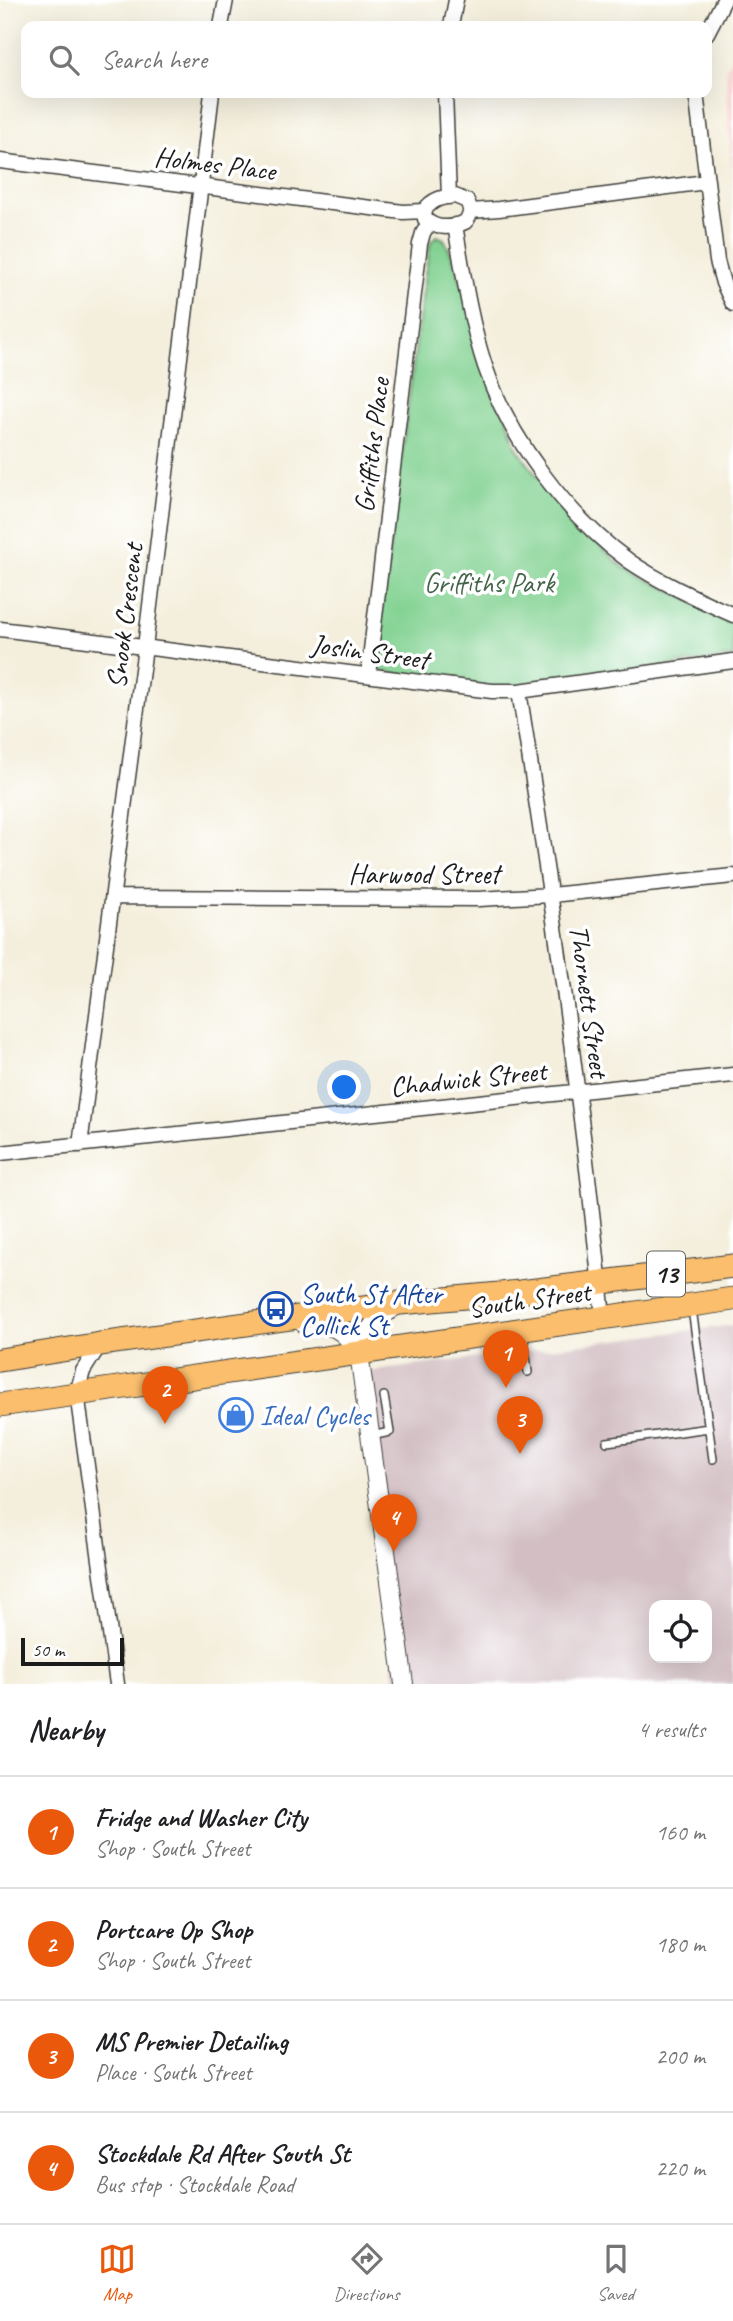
<!DOCTYPE html>
<html lang="en">
<head>
<meta charset="utf-8">
<style>
  :root { --surface:#fff; --page:#f6f6f6; --text:#202124; --muted:#757577; --line:#e0e0e0; --accent:#ea580c }
  body { margin:0; font-family:Caveat,sans-serif; background:var(--page); color:var(--text) }
  .controls { position:absolute; right:21px; bottom:21px; display:grid; overflow:hidden; border-radius:14px; box-shadow:0 7px 28px #0002 }
  .controls button { width:63px; height:63px; display:grid; place-items:center; padding:0; border:0; border-bottom:2px solid var(--line); background:var(--surface); color:var(--text); font:35px sans-serif }
  .scale { position:absolute; left:21px; bottom:18px; width:103px; box-sizing:border-box; padding-left:7px; border:4px solid #1c1c1c; border-top:0; font-size:19px; line-height:24px; white-space:nowrap; color:#1c1c1c; -webkit-text-stroke:5px #fff; paint-order:stroke }
  .you { position:absolute; left:345px; top:1088px; width:24px; height:24px; margin:-18px; border:5px solid #fff; border-radius:50%; background:#1a73e8; box-shadow:0 0 0 10px #1a73e833 }
  .badge { display:grid; place-items:center; width:46px; height:46px; border-radius:50%; background:var(--accent); color:#fff; font-size:23px; font-weight:700 }
  .pin { position:absolute; translate:-50% -58px; filter:drop-shadow(0 2px 4px #0008) }
  .pin::after { content:''; position:absolute; top:37px; width:24px; height:21px; background:inherit; clip-path:polygon(0 0,100% 0,50% 100%) }
  .list { margin:0; padding:0; list-style:none }
  h2 { display:flex; justify-content:space-between; align-items:center; height:91px; margin:0; padding:0 28px; font-size:30px }
  h2 small { font-size:23px; font-weight:400; color:var(--muted) }
  .list li { display:grid; grid-template-columns:46px 1fr auto; gap:21px; align-items:center; box-sizing:border-box; height:112px; padding:0 28px; border-top:2px solid var(--line) }
  .list b { display:block; font-size:26px; white-space:nowrap }
  .list p { margin:0; font-size:23px; white-space:nowrap; color:var(--muted) }
  .list em { font-size:23px; font-style:normal; color:var(--muted) }
  .icon { flex:none; width:38px; height:38px; fill:none; stroke:currentColor; stroke-width:2; stroke-linecap:round; stroke-linejoin:round }
  .map { position:relative; flex:none; width:733px; height:1684px; overflow:hidden }
  .search { position:absolute; background:var(--surface); box-shadow:0 7px 28px #0002; left:21px; right:21px; top:21px; height:77px; display:flex; align-items:center; gap:18px; box-sizing:border-box; padding:0 24px; border-radius:14px; color:var(--muted); font-size:26px }
  .sheet { height:539px; background:var(--surface) }
  nav { display:flex; justify-content:space-around; align-items:center; box-sizing:border-box; height:98px; border-top:2px solid var(--line); background:var(--surface); font-size:19px; color:var(--muted) }
  nav a { display:grid; justify-items:center; gap:4px }
  nav .on { color:var(--accent) }
  .map>svg:first-child { display:block }
  .built { fill:#f7d0cd }
  .industrial { fill:#d2bec3; fill-rule:evenodd }
  .green { fill:#82d292; stroke:#4f7757; stroke-width:2 }
  .lines { fill:none; stroke-linecap:round; stroke-linejoin:round }
  .service-casing { stroke:#3c3c39; stroke-width:10 }
  .minor-casing { stroke:#3c3c39; stroke-width:17 }
  .tertiary-casing { stroke:#3c3c39; stroke-width:20 }
  .primary-casing { stroke:#3c3c39; stroke-width:25 }
  .service { stroke:#fff; stroke-width:7 }
  .minor { stroke:#fff; stroke-width:14 }
  .tertiary { stroke:#fff; stroke-width:18 }
  .primary { stroke:#fabe6d; stroke-width:23 }
  .labels { text-anchor:middle; stroke-width:7; stroke-linejoin:round; paint-order:stroke }
  .shield { fill:#fff; stroke:#606060; stroke-width:2 }
  .shield-label { font-size:26px; font-weight:bold; fill:#1c1c1c }
  .street-label { font-size:28px; fill:#1c1c1c; stroke:#fff }
  .park-label { font-size:28px; fill:#45654b; stroke:#fff }
  .transit-label { font-size:28px; fill:#164399; stroke:#fff; text-anchor:start }
  .shop-label { font-size:28px; fill:#366cbe; stroke:#fff; text-anchor:start }
</style>
</head>
<body>
<div class="map">
<svg width="733" height="1684" viewBox="0 0 733 1684">
  <rect width="100%" height="100%" fill="#fff"/>
  <filter id="ink" filterUnits="userSpaceOnUse"><feTurbulence type="fractalNoise" baseFrequency=".0143" numOctaves="2"/><feDisplacementMap in="SourceGraphic" scale="14" xChannelSelector="R" yChannelSelector="G"/><feConvolveMatrix kernelMatrix="1 2 1 2 8 2 1 2 1" color-interpolation-filters="sRGB"/></filter>
  <filter id="wash" filterUnits="userSpaceOnUse"><feTurbulence type="fractalNoise" baseFrequency=".00686" numOctaves="4" result="noise"/><feDisplacementMap in="SourceGraphic" scale="28" xChannelSelector="R" yChannelSelector="G"/><feGaussianBlur stdDeviation="1.57" result="paint"/><feColorMatrix in="noise" values="0 0 0 0 0 0 0 0 0 0 0 0 0 0 0 0 0 1.4 0 .05"/><feComposite in="paint" operator="in"/></filter>
  <g filter="url(#wash)">
    <rect width="100%" height="100%" fill="#f4efdd"/>
    <path class="built" d="M 733,56 L 733,191 L 726,69 Z"/>
    <path class="industrial" d="M 733,1325 L 733,1684 L 395,1684 L 359,1373 ZM 654,1605 L 707,1605 L 707,1658 L 654,1658 Z"/>
    <path class="green" d="M 437,236 L 444,239 L 452,255 L 517,448 L 553,499 L 588,535 L 624,568 L 733,621 L 733,657 L 521,686 L 490,687 L 374,670 L 425,274 L 431,241 Z"/>
  </g>
  <g filter="url(#ink)">
    <g class="lines">
      <g class="service-casing">
        <path id="service" d="M 692,1309 L 713,1459
          M 523,1331 L 528,1372
          M 371,1436 L 390,1432 L 384,1396
          M 607,1442 L 709,1428"/>
      </g>
      <g class="minor-casing">
        <path id="minor" d="M 221,26 L 226,0
          M 451,26 L 456,0
          M 707,33 L 724,0
          M 445,93 L 449,197
          M 696,93 L 717,261 L 723,283 L 733,304
          M 0,161 L 403,212 L 424,211
          M 455,196 L 467,201 C 471,209 472,215 465,222 C 452,228 436,230 425,219 L 424,211 C 432,199 442,197 455,196 Z
          M 471,211 L 499,209 L 706,182
          M 455,225 C 463,272 470,321 485,366 C 509,439 567,516 629,561 C 661,583 698,599 733,615
          M 0,629 L 492,691 L 519,691 L 733,661
          M 368,675 L 420,244 L 423,233 L 429,223
          M 519,691 C 552,900 583,1108 603,1318
          M 114,897 L 479,899 L 551,895 L 733,876
          M 80,1145 L 145,647 L 212,93
          M 0,1153 L 733,1075
          M 100,1344 L 83,1371 L 77,1393 L 117,1684"/>
      </g>
      <g class="tertiary-casing">
        <path id="tertiary" d="M 303,1323 C 334,1325 342,1327 359,1353 L 404,1684
          M 359,1353 C 368,1328 375,1320 397,1305"/>
      </g>
      <g class="primary-casing">
        <path id="primary" d="M 0,1360 L 100,1344 L 400,1303 L 520,1292 L 733,1266
          M 0,1405 L 733,1299"/>
      </g>
      <use href="#service" class="service"/>
      <use href="#minor" class="minor"/>
      <use href="#tertiary" class="tertiary"/>
      <use href="#primary" class="primary"/>
    </g>
  </g>
  <defs>
    <g id="bus-ring" transform="scale(1.75)"><circle r="9.5" fill="#fff" stroke="#1a4fb4" stroke-width="1.5"/><path d="M-5-6H5V4H4V6H2V4H-2V6H-4V4H-5ZM-3.5-4V0h7V-4ZM-3.5 1.2v1.5H-2V1.2ZM2 1.2v1.5H3.5V1.2Z" fill="#1a4fb4"/></g>
    <g id="shop-ring" transform="scale(1.75)"><circle r="9.5" fill="#fff" stroke="#3f7fe0" stroke-width="1.5"/><path d="M-5-2.5h2.3a2.7 3.5 0 0 1 5.4 0H5L5.5 6h-11ZM-1.5-2.5h3a1.5 2.3 0 0 0-3 0Z" fill="#3f7fe0"/></g>
  </defs>
  <g fill-rule="evenodd">
    <use href="#bus-ring" x="276" y="1309"/>
    <use href="#shop-ring" x="236" y="1415"/>
  </g>
  <g class="labels">
    <rect class="shield" x="647" y="1251.5" width="38" height="45" rx="5"/>
    <g class="shield-label">
      <text x="666" y="1283">13</text>
    </g>
    <g class="street-label">
      <text transform="translate(215 163) rotate(7)" y="10">Holmes Place</text>
      <text transform="translate(371 445) rotate(-83)" y="10">Griffiths Place</text>
      <text transform="translate(124 616) rotate(-83)" y="10">Snook Crescent</text>
      <text transform="translate(370 651) rotate(8)" y="10">Joslin Street</text>
      <text x="424" y="883">Harwood Street</text>
      <text transform="translate(590 1001) rotate(82)" y="10">Thornett Street</text>
      <text transform="translate(468 1078) rotate(-6)" y="10">Chadwick Street</text>
      <text transform="translate(529 1299) rotate(-8)" y="10">South Street</text>
    </g>
    <g class="park-label">
      <text x="489" y="592">Griffiths Park</text>
    </g>
    <g class="transit-label">
      <text x="300" y="1303">South St After<tspan x="300" dy="32">Collick St</tspan></text>
    </g>
    <g class="shop-label">
      <text x="260" y="1425">Ideal Cycles</text>
    </g>
  </g>
</svg>
<div class="controls">
<button><svg class="icon" aria-label="locate" viewBox="0 0 24 24"><circle cx="12" cy="12" r="6"/><path d="M12 2v4M12 18v4M2 12h4M18 12h4"/></svg></button>
</div>
<div class="scale">50 m</div>
<div class="you"></div>
<div class="pin badge" style="left:506px;top:1388px">1</div>
<div class="pin badge" style="left:165px;top:1424px">2</div>
<div class="pin badge" style="left:520px;top:1454px">3</div>
<div class="pin badge" style="left:394px;top:1552px">4</div>
<div class="search"><svg class="icon" aria-label="search" viewBox="0 0 24 24"><circle cx="10" cy="10" r="6"/><path d="M15 15l6 6"/></svg>Search here</div>
</div>
<section class="sheet">
<h2>Nearby<small>4 results</small></h2>
<ul class="list">
<li><span class="badge">1</span><div><b>Fridge and Washer City</b><p>Shop · South Street</p></div><em>160 m</em></li>
<li><span class="badge">2</span><div><b>Portcare Op Shop</b><p>Shop · South Street</p></div><em>180 m</em></li>
<li><span class="badge">3</span><div><b>MS Premier Detailing</b><p>Place · South Street</p></div><em>200 m</em></li>
<li><span class="badge">4</span><div><b>Stockdale Rd After South St</b><p>Bus stop · Stockdale Road</p></div><em>220 m</em></li>
</ul>
</section>
<nav>
<a class="on"><svg class="icon" aria-label="map" viewBox="0 0 24 24"><path d="M3 6l6-2 6 2 6-2v14l-6 2-6-2-6 2zM9 4v14M15 6v14"/></svg>Map</a>
<a><svg class="icon" aria-label="directions" viewBox="0 0 24 24"><path d="M12 3l9 9-9 9-9-9zM9 14v-3h6M13 9l2 2-2 2"/></svg>Directions</a>
<a><svg class="icon" aria-label="saved" viewBox="0 0 24 24"><path d="M7 4h10v16l-5-4-5 4z"/></svg>Saved</a>
</nav>
</body>
</html>
